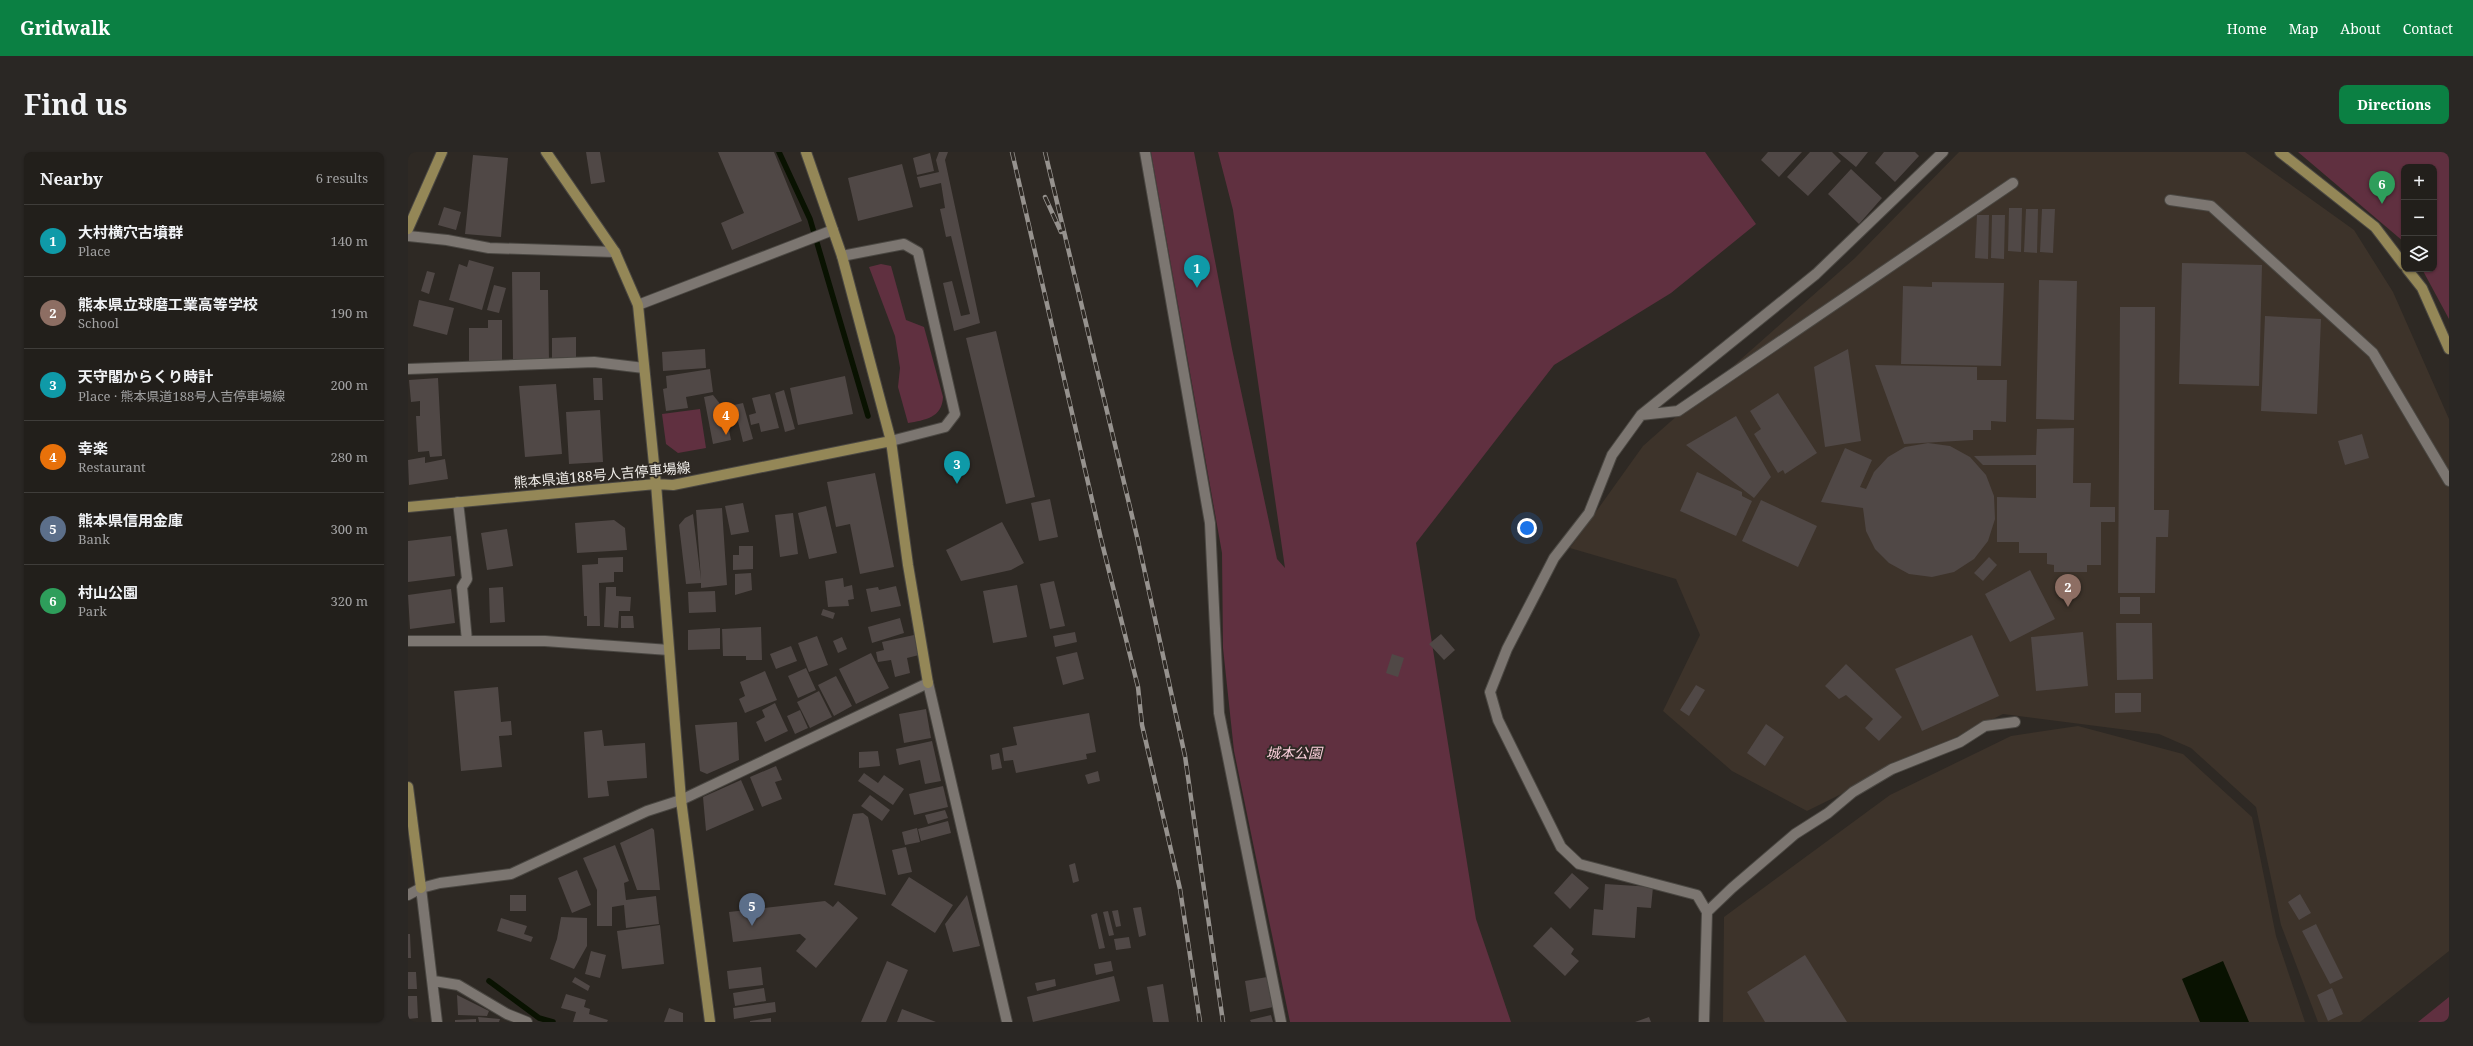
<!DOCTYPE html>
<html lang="en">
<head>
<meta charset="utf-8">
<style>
  :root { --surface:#221f1b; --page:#2a2724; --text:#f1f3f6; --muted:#a2a2a3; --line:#3f3d3a; --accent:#0b8043 }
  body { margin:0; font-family:"Noto Serif","Noto Sans JP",serif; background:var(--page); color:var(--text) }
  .controls { position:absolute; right:12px; top:12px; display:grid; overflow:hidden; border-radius:8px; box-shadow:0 1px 3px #0004 }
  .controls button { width:36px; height:36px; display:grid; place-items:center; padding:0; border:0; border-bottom:1px solid var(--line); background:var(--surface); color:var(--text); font:20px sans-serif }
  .you { position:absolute; left:1119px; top:376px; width:14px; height:14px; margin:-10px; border:3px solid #fff; border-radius:50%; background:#1a73e8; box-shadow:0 0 0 6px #1a73e833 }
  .badge { display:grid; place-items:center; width:26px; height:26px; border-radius:50%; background:var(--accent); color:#fff; font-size:13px; font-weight:700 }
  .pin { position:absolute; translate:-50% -33px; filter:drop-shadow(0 1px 2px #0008) }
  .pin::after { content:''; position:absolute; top:21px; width:14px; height:12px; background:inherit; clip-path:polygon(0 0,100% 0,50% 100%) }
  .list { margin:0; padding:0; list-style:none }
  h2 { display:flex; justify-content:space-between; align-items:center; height:52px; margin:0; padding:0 16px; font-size:17px }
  h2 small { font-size:13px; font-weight:400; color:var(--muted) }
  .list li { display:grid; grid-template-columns:26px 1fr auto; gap:12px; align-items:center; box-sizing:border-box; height:72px; padding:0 16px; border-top:1px solid var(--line) }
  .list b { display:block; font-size:15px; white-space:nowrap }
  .list p { margin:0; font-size:13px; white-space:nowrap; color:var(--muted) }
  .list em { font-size:13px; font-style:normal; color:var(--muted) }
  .icon { flex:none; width:22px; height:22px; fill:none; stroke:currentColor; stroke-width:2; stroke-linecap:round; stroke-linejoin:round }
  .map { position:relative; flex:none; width:2041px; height:870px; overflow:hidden; border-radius:8px }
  header { display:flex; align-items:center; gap:24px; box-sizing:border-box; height:56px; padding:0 20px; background:var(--accent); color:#fff }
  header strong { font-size:19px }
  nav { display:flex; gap:22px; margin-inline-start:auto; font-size:14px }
  .intro { display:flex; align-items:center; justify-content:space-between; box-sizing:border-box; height:96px; padding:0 24px }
  h1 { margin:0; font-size:28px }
  .button { padding:10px 18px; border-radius:8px; background:var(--accent); color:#fff; font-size:14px; font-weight:700 }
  main { display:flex; gap:24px; padding:0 24px }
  aside { flex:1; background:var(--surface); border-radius:8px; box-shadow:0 1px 3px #0004 }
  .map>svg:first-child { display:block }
  .built { fill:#3d332a }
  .green { fill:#603040 }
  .water { fill:#091201 }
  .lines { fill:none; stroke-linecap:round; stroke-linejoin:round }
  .stream { stroke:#091201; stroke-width:5.5 }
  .building { fill:#504846 }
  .lane-casing { stroke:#4a4742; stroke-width:12 }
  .street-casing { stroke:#4a4742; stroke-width:12 }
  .secondary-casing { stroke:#4a4742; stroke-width:12 }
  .lane { stroke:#7c7671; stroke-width:10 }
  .street { stroke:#7c7671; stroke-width:10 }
  .secondary { stroke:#948757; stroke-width:10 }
  .rail-casing { stroke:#96928e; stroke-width:4.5 }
  .rail { stroke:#2e2924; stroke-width:3; stroke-dasharray:9; stroke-linecap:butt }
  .labels { text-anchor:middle; stroke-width:4; stroke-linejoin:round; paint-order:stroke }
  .street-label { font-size:14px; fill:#f0ede9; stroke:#2e2924 }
  .park-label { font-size:14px; font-style:italic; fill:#fcd0dc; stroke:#2e2924 }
</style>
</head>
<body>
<header>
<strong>Gridwalk</strong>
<nav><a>Home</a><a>Map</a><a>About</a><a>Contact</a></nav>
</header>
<div class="intro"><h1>Find us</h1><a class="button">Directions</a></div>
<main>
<aside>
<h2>Nearby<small>6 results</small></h2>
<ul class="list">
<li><span class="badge" style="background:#0f9aa8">1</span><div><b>大村横穴古墳群</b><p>Place</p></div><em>140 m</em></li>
<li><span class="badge" style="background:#8d6e63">2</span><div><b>熊本県立球磨工業高等学校</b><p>School</p></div><em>190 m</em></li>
<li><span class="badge" style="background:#0f9aa8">3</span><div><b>天守閣からくり時計</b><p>Place · 熊本県道188号人吉停車場線</p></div><em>200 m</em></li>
<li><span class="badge" style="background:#e8710a">4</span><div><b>幸楽</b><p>Restaurant</p></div><em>280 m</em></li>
<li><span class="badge" style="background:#5c6f8a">5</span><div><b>熊本県信用金庫</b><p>Bank</p></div><em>300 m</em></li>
<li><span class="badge" style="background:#2e9e5b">6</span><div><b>村山公園</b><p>Park</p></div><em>320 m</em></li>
</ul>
</aside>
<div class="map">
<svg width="2041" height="870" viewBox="0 0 2041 870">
  <rect width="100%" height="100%" fill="#2e2924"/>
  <path class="built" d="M 1551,0 L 1837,0 L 1946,78 L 1985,140 L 2041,267 L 2041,799 L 1952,870 L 1910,870 L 1873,773 L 1848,655 L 1783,596 L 1751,582 L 1595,562 L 1399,659 L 1324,619 L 1255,559 L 1292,483 L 1268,427 L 1162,396 L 1235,294 L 1447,106 Z
    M 1670,574 L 1775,602 L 1844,665 L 1868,784 L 1897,870 L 1315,870 L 1316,765 L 1482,643 L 1603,584 Z"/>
  <path class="green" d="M 743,0 L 786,0 L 824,197 L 869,407 L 877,416 L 825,58 L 810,0 L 1297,0 L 1348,72 L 1263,141 L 1146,213 L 1008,391 L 1068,767 L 1103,870 L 882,870 L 826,599 L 815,496 L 814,401 Z
    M 1890,0 L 2041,0 L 2041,167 L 2014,117 L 2026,117 L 2026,15 L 1996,15 L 1996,90 Z
    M 473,112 L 483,114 L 498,168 L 516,175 L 535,245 C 534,266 517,268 500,271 L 490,235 L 492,216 L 487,184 L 461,115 Z
    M 292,257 L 298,296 L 270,301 L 258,292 L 254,262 Z
    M 2041,845 L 2041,870 L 2010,870 Z"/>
  <path class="water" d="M 1815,809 L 1841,870 L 1792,870 L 1774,827 Z"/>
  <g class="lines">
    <path class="stream" d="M 371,0 L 402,67 L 460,264
      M 81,829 L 131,866 L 145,870"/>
  </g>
  <path class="building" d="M 178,0 L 192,0 L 197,30 L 183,32 Z
    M 310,0 L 366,0 L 394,69 L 324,98 L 313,71 L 336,61 Z
    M 531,0 L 540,0 L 537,8 L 572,171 L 546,179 L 535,131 L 544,129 L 553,164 L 562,162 L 543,84 L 538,85 L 532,57 L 537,56 L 533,31 L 512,36 L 509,25 L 531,20 L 528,8 Z
    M 1360,0 L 1394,0 L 1371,25 L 1353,8 Z
    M 1402,0 L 1424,0 L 1433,9 L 1400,44 L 1379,25 Z
    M 1430,0 L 1460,0 L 1448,15 Z
    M 1476,0 L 1507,0 L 1511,4 L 1487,30 L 1467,11 Z
    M 522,1 L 526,19 L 509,23 L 505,6 Z
    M 65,3 L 100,6 L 93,85 L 57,82 Z
    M 494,12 L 505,55 L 450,69 L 440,26 Z
    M 1443,17 L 1474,46 L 1451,72 L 1420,42 Z
    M 36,55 L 53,60 L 48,78 L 30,73 Z
    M 1601,56 L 1614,56 L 1613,100 L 1600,99 Z
    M 1618,57 L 1630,57 L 1629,101 L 1616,100 Z
    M 1634,57 L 1647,57 L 1645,101 L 1632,100 Z
    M 1569,63 L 1581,63 L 1580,107 L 1567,106 Z
    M 1584,63 L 1597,63 L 1596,107 L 1583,106 Z
    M 61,108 L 86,115 L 74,158 L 41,148 L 51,112 L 59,115 Z
    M 1774,111 L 1854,113 L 1851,234 L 1771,232 Z
    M 19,119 L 27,121 L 21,142 L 13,139 Z
    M 104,120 L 132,120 L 132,138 L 140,138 L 141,209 L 105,209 Z
    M 1631,128 L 1669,129 L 1666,268 L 1628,267 Z
    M 1524,130 L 1596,131 L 1593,214 L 1493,212 L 1495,134 L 1524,135 Z
    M 86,133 L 98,136 L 91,161 L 79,158 Z
    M 11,148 L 46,156 L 39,183 L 5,174 Z
    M 1712,155 L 1747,155 L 1746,358 L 1761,358 L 1760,385 L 1748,385 L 1747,441 L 1710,441 Z
    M 1857,164 L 1913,167 L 1909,262 L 1853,259 Z
    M 80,168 L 94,168 L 94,209 L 61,209 L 61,176 L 80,176 Z
    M 588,179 L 627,345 L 598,352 L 558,186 Z
    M 168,185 L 168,205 L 144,206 L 144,186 Z
    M 297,197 L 298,216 L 255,219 L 254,200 Z
    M 1440,197 L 1453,289 L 1417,295 L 1406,215 Z
    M 1467,213 L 1569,215 L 1569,228 L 1599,228 L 1598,270 L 1583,269 L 1583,278 L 1565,278 L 1565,288 L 1496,292 Z
    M 302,217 L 305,240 L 278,245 L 280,256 L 258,259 L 255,237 L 259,236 L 258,224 Z
    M 437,224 L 445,262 L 390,273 L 382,236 Z
    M 30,226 L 34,304 L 22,305 L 21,299 L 10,300 L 8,264 L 12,264 L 12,249 L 3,250 L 1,228 Z
    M 185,226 L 194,226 L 195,248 L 186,248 Z
    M 148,232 L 154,302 L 117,305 L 111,234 Z
    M 376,238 L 387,277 L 377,280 L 367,241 Z
    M 1370,241 L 1409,301 L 1377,322 L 1375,318 L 1370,321 L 1346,282 L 1353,277 L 1342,259 Z
    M 362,242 L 371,276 L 353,280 L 351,271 L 343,273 L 341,263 L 348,261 L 344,246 Z
    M 305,243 L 317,258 L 323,288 L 305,292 L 296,245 Z
    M 335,251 L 345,287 L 335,290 L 326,253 Z
    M 192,258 L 195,310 L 161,312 L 158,260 Z
    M 1328,264 L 1363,325 L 1346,346 L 1278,293 Z
    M 1666,276 L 1665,331 L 1683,331 L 1682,355 L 1707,355 L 1707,370 L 1693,370 L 1693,413 L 1679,413 L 1679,420 L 1646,420 L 1646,413 L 1639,412 L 1639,401 L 1611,401 L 1611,390 L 1589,390 L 1589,345 L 1628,346 L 1628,313 L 1575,313 L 1566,304 L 1628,303 L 1629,277 Z
    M 1954,282 L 1961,306 L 1937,313 L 1930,289 Z
    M 1520,291 L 1542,294 L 1562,305 L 1578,323 L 1586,344 L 1587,367 L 1580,389 L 1566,407 L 1546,420 L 1524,425 L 1501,422 L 1481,411 L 1467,397 L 1458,379 L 1455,356 L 1413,350 L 1437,296 L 1464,308 L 1452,335 L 1458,337 L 1466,320 L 1480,305 L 1497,295 Z
    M 17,305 L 17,311 L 37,307 L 40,327 L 1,333 L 0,308 Z
    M 1289,320 L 1334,340 L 1334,344 L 1344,349 L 1328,384 L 1272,359 Z
    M 467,321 L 486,415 L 452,422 L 442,372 L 428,375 L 419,330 Z
    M 642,347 L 650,385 L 631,389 L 623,351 Z
    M 1353,348 L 1409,374 L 1390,415 L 1334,389 Z
    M 335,351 L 341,380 L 323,383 L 317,354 Z
    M 418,354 L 429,401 L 401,407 L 390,361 Z
    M 314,356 L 319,433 L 293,436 L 293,431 L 278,432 L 271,373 L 277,366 L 285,362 L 293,428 L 288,358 Z
    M 385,361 L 390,402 L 372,405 L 367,363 Z
    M 206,368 L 217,376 L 219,398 L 169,401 L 167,371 Z
    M 594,370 L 616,411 L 603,418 L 553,429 L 538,398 Z
    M 99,377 L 105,414 L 79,418 L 73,381 Z
    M 43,384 L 47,424 L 0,430 L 0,389 Z
    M 331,394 L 345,394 L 345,417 L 325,418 L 325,403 L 331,403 Z
    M 215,405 L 215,420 L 206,420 L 206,430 L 191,431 L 192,474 L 179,474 L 179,464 L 176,464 L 174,413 L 190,412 L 190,406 Z
    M 1581,405 L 1589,413 L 1575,429 L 1566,421 Z
    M 1622,418 L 1647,467 L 1602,490 L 1577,442 Z
    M 343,421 L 344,438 L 327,443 L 327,422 Z
    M 435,426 L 436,435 L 444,433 L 446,447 L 440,448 L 441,454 L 420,455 L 417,429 Z
    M 646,429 L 657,474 L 642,477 L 632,432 Z
    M 609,433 L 619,485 L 585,491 L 575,439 Z
    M 488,434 L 493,454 L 463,460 L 458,437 L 470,435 L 471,438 Z
    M 95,435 L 97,470 L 82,471 L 81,436 Z
    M 198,435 L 208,435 L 208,444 L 223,445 L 222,459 L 211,459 L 210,476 L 196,475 Z
    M 43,437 L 47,471 L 2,477 L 0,443 Z
    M 307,439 L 308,460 L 281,461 L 280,440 Z
    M 1712,445 L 1732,445 L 1732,462 L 1712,462 Z
    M 415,457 L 427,461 L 425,467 L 413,463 Z
    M 213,464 L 225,464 L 226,476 L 213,476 Z
    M 492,466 L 496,481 L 464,491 L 460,475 Z
    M 1708,471 L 1744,471 L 1745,527 L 1709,528 Z
    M 353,475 L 354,508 L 338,508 L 338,504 L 315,504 L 314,477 Z
    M 312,476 L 312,497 L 280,498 L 280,478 Z
    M 667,480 L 669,490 L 647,495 L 645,484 Z
    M 1675,480 L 1680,534 L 1628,539 L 1623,485 Z
    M 1033,482 L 1047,498 L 1036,508 L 1021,492 Z
    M 506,483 L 511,503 L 499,506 L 502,521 L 487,525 L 483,508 L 470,510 L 468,500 L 476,498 L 474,490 Z
    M 1564,483 L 1591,544 L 1514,579 L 1487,517 Z
    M 409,484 L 420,513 L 401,520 L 390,491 Z
    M 434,485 L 439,497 L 430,501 L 425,489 Z
    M 383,494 L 389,509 L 368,517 L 362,502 Z
    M 669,500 L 676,527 L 655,533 L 648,505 Z
    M 463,501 L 481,536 L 448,552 L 431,517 Z
    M 984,502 L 996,506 L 990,525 L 978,521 Z
    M 1438,512 L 1494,565 L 1471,589 L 1457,576 L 1465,567 L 1438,543 L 1431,547 L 1417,534 Z
    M 398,516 L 408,538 L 390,546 L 380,524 Z
    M 357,519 L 369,548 L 337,561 L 331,547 L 337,544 L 332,530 Z
    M 428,524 L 444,554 L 426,564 L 410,533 Z
    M 1288,533 L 1297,538 L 1281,564 L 1272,558 Z
    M 90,535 L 93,570 L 103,569 L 104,583 L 91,584 L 94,615 L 53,619 L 46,539 Z
    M 411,539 L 424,565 L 402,576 L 389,550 Z
    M 1707,541 L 1733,541 L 1733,560 L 1707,561 Z
    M 367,551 L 380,579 L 357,590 L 348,570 L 357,565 L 354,558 Z
    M 518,557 L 523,586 L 496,591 L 491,562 Z
    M 392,558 L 400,576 L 387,582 L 379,564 Z
    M 681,561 L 688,600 L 678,602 L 679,607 L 608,621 L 605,608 L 596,609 L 594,596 L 609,593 L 605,575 Z
    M 329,570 L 331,608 L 299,622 L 292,619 L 287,573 Z
    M 1358,572 L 1376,585 L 1357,614 L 1339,601 Z
    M 194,578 L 196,594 L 237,591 L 239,626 L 199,629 L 201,644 L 180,646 L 176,580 Z
    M 524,589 L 533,629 L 517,632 L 512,608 L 491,613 L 488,597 Z
    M 470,599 L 472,614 L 451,616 L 451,600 Z
    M 591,601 L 594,616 L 584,618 L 582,603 Z
    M 368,614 L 374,628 L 367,630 L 374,647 L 354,655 L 342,625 Z
    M 690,619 L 692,629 L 680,632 L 677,623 Z
    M 456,621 L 470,631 L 476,623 L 496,637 L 485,653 L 450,629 Z
    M 333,628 L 346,658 L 298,679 L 295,645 Z
    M 535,634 L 540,655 L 506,663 L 501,642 Z
    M 462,643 L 482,658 L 474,669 L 453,654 Z
    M 537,658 L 540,666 L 520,672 L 517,663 Z
    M 455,661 L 460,665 L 478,743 L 426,733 L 445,662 Z
    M 540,669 L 543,681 L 513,689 L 510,677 Z
    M 244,676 L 246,678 L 252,738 L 229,738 L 212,691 Z
    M 509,676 L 512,690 L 497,693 L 494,680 Z
    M 207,693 L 221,729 L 216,731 L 218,748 L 248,744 L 251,772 L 218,776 L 216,753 L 204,755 L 204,774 L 189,774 L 189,738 L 175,706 Z
    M 498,695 L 504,720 L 490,723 L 484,698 Z
    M 667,711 L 671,729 L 665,731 L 661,713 Z
    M 169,718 L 183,753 L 164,761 L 150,726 Z
    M 1164,721 L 1181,736 L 1162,757 L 1146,741 Z
    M 501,725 L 545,753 L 527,781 L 483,753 Z
    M 1197,732 L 1245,735 L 1243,756 L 1229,755 L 1227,786 L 1184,783 L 1186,757 L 1195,758 Z
    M 1892,742 L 1903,761 L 1891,768 L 1880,750 Z
    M 102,743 L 118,743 L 118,759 L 102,759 Z
    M 559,743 L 572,794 L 545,800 L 537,772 Z
    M 417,749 L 425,755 L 430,749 L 450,766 L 408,816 L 388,799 L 398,787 L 392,782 L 325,790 L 321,760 Z
    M 733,755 L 738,783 L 731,785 L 725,756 Z
    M 710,758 L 713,774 L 708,775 L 704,759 Z
    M 700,759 L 706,783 L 701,784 L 695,760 Z
    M 689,761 L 697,796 L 691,797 L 683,763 Z
    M 153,765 L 179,766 L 179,794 L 166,817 L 142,807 L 149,787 Z
    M 93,766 L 119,774 L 116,782 L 125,785 L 123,790 L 89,779 Z
    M 1908,772 L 1935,826 L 1922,832 L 1894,779 Z
    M 252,773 L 256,812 L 214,817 L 209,779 Z
    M 1143,775 L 1166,797 L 1163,802 L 1171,809 L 1157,824 L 1125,794 Z
    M 0,782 L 2,782 L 3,806 L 0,806 Z
    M 721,785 L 723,796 L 708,798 L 706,787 Z
    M 183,799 L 198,803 L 192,826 L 177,822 Z
    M 1397,803 L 1439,870 L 1357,870 L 1339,840 Z
    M 479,809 L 500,818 L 478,870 L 453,870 Z
    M 703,809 L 705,819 L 688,823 L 686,812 Z
    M 353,815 L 355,833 L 321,837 L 319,819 Z
    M 0,820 L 8,820 L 9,837 L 0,837 Z
    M 706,824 L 712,849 L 625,870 L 619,845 Z
    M 167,825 L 182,834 L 180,839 L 164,830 Z
    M 859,825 L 865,855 L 842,860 L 837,829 Z
    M 647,827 L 648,834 L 629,839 L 627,831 Z
    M 755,832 L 761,870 L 745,870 L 739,835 Z
    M 356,836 L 358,849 L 327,854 L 325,841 Z
    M 1924,836 L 1935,862 L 1920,869 L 1909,843 Z
    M 158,842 L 178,848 L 176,855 L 182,857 L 181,862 L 200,868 L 199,870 L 165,870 L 168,860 L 153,856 Z
    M 49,843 L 81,859 L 79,864 L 50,863 Z
    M 0,844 L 9,844 L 10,866 L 0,867 Z
    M 367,850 L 368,860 L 326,867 L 325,856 Z
    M 261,856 L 275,861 L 275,870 L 256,870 Z
    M 494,857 L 528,870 L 489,870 Z
    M 863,863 L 865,870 L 843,870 L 842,868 Z
    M 70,865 L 92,867 L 91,870 L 71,870 Z
    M 1241,865 L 1243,870 L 1227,870 Z
    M 363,866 L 363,870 L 342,870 L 342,869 Z
    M 68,867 L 68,870 L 47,870 L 47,868 Z"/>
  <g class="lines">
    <g class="lane-casing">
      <path id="lane" d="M 434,104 L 496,92 L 510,100 L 547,262 L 537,275 L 483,289
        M 0,217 L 186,210 L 236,216
        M 50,350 L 59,427 L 54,435 L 59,489"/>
    </g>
    <g class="street-casing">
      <path id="street" d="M 737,0 L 802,371 L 811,561 L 873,870
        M 1762,48 L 1803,54 L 1965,201 L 2041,329
        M 0,84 L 39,88 L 81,96 L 207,100
        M 230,153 L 425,78
        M 1233,263 L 1270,259 L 1605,31
        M 0,489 L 137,489 L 261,498
        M 13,736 L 32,731 L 103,722 L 239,659 L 273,648 L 520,531 L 599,870
        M 0,743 L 13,736 L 29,870
        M 1299,760 L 1324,736 L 1387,682 L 1420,661 L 1445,640 L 1484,617 L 1552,590 L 1577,574 L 1607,570
        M 26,829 L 50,833 L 99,862 L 119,870
        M 1296,870 L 1299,760 L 1289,743 L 1171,712 L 1153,695 L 1090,568 L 1082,540 L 1099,497 L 1146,406 L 1181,361 L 1204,303 L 1233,263 L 1408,122 L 1535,0"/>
    </g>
    <g class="secondary-casing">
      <path id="secondary" d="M 138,0 L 207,100 L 230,153 L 248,332 L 273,648 L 302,870
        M 398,0 L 434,104 L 483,289 L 500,413 L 520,531
        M 1872,0 L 1967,75 L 1996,113
        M 0,77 L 34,0
        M 1999,117 L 2014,136 L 2041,197
        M 0,355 L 248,332 L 265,333 L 483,289
        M 0,635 L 13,736"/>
    </g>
    <use href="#lane" class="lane"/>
    <use href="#street" class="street"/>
    <use href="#secondary" class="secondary"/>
    <g class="rail-casing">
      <path id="rail" d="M 604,0 L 693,387 L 730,535 L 734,573 L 772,737 L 792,870
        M 637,0 L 730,389 L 777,604 L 815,870
        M 637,45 L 653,80"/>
    </g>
    <use href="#rail" class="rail"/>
  </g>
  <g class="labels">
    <g class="street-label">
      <text transform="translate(194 323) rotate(-5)" y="5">熊本県道188号人吉停車場線</text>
    </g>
    <g class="park-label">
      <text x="886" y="606">城本公園</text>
    </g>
  </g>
</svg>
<div class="controls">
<button>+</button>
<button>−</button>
<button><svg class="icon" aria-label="layers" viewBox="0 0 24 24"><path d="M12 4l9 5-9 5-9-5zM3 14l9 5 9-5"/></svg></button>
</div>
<div class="you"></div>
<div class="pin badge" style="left:789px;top:136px;background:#0f9aa8">1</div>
<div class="pin badge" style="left:1660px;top:455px;background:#8d6e63">2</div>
<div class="pin badge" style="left:549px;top:332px;background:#0f9aa8">3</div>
<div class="pin badge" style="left:318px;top:283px;background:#e8710a">4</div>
<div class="pin badge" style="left:344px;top:774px;background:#5c6f8a">5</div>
<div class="pin badge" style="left:1974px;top:52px;background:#2e9e5b">6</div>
</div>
</main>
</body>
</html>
